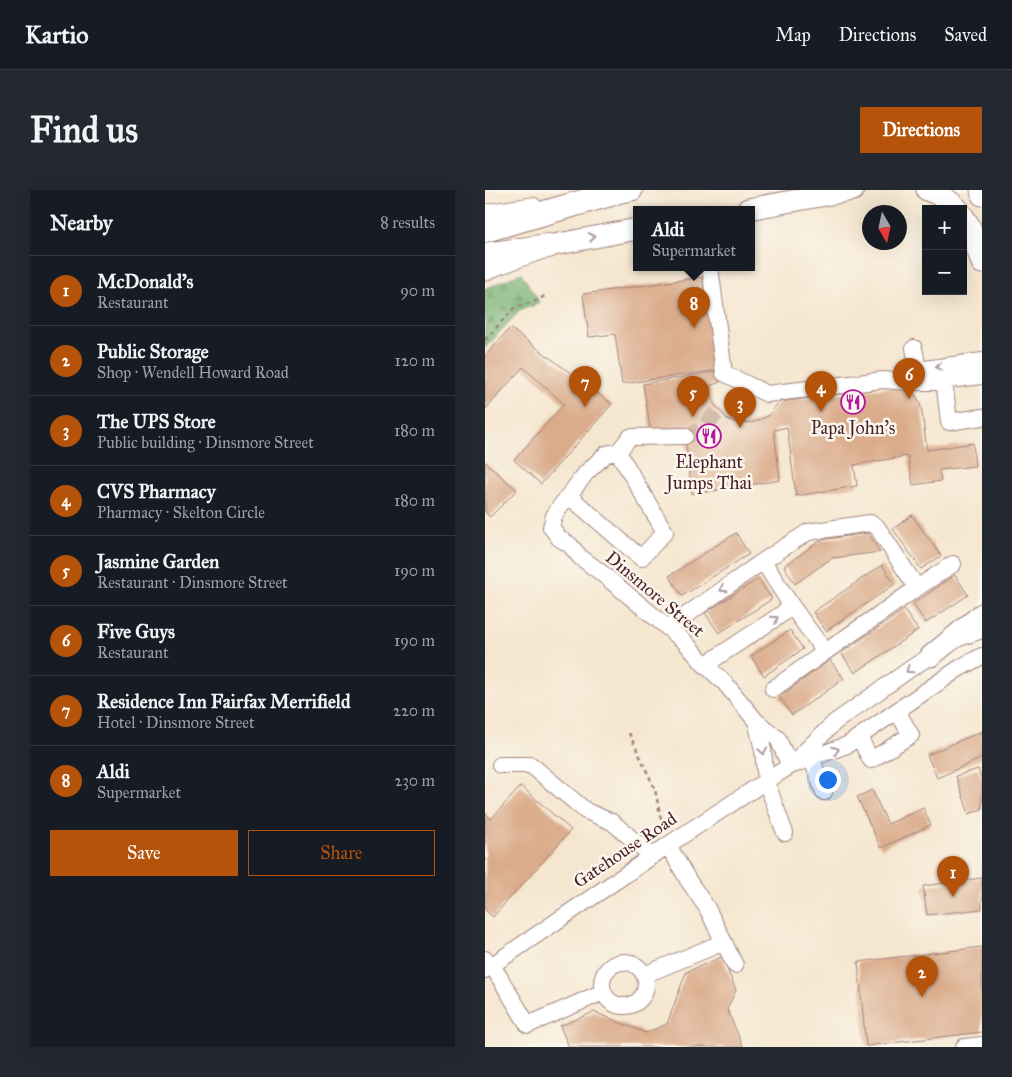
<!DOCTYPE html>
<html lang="en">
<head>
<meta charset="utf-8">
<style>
  :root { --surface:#171b24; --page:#242831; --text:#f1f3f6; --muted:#9ea1a6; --line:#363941; --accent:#b45309 }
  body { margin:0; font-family:"IM FELL Great Primer",serif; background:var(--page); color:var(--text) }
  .controls { position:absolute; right:15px; top:15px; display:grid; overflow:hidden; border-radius:0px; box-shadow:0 5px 20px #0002 }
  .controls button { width:45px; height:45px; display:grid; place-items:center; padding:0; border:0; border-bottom:1px solid var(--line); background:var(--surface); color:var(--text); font:25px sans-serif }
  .compass { position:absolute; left:377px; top:15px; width:45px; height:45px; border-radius:50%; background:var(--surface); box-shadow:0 5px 20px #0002; rotate:171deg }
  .you { position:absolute; left:342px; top:589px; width:18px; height:18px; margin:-12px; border:4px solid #fff; border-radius:50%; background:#1a73e8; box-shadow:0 0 0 8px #1a73e833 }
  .badge { display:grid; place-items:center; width:32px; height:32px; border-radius:50%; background:var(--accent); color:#fff; font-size:16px; font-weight:700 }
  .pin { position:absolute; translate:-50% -41px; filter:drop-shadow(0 1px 2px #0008) }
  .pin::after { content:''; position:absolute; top:26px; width:18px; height:15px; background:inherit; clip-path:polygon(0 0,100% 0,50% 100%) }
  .popup { position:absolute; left:148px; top:16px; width:122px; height:65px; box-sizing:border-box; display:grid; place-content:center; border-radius:0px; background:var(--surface); filter:drop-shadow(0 1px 4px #0005); font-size:16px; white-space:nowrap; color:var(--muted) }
  .popup b { font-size:19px; color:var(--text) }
  .popup::after { content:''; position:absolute; left:50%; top:100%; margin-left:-10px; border:10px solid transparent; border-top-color:var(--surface) }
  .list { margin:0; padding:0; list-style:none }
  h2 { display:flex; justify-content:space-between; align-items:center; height:65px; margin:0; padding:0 20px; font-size:21px }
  h2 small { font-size:16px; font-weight:400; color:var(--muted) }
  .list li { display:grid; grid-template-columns:32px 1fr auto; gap:15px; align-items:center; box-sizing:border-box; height:70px; padding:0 20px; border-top:1px solid var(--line) }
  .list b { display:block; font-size:19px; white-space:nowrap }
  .list p { margin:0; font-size:16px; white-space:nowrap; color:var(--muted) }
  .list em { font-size:16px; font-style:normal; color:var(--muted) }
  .actions { display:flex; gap:10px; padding:15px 20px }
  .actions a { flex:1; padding:11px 0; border:1px solid var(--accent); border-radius:0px; text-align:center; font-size:18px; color:var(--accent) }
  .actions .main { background:var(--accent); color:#fff }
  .map { position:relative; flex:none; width:497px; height:857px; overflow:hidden; border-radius:0px }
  header { display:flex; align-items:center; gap:30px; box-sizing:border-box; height:70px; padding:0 25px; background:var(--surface); border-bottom:1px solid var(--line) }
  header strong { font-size:24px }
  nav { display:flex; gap:28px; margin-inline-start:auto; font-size:18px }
  .intro { display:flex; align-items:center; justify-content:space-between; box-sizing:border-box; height:120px; padding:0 30px }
  h1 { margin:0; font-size:35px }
  .button { padding:12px 22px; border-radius:0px; background:var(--accent); color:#fff; font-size:18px; font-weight:700 }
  main { display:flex; gap:30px; padding:0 30px }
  aside { flex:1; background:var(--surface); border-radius:0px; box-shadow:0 5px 20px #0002 }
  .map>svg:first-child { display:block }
  .forest { fill:url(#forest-firs); stroke:#5e684e }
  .building { fill:#daac8b }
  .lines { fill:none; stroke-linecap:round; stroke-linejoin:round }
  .minor-tunnel { stroke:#d3beae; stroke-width:16; stroke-dasharray:16 8; stroke-linecap:butt }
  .minor-casing { stroke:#a0827d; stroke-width:18 }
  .major-casing { stroke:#a0827d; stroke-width:23 }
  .highway-casing { stroke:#a0827d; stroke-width:26 }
  .path { stroke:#a0827d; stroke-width:2.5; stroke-dasharray:4 4; stroke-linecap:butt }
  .minor { stroke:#fff; stroke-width:16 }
  .major { stroke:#fff; stroke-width:21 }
  .highway { stroke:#fff; stroke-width:24 }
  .oneway { stroke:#ae9aa0 }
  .labels { text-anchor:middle; stroke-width:5; stroke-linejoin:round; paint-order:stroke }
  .poi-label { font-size:18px; fill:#4a1f2b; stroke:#fbf7ec }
  .street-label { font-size:18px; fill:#4a1f2b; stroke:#fbf7ec }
</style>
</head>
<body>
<header>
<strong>Kartio</strong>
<nav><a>Map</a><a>Directions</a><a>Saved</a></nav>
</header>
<div class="intro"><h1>Find us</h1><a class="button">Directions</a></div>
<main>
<aside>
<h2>Nearby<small>8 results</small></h2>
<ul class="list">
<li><span class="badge">1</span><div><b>McDonald's</b><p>Restaurant</p></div><em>90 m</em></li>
<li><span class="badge">2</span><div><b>Public Storage</b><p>Shop · Wendell Howard Road</p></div><em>120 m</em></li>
<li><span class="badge">3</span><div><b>The UPS Store</b><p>Public building · Dinsmore Street</p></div><em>180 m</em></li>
<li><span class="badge">4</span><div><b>CVS Pharmacy</b><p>Pharmacy · Skelton Circle</p></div><em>180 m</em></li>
<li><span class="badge">5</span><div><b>Jasmine Garden</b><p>Restaurant · Dinsmore Street</p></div><em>190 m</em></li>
<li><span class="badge">6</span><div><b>Five Guys</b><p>Restaurant</p></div><em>190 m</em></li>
<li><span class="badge">7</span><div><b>Residence Inn Fairfax Merrifield</b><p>Hotel · Dinsmore Street</p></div><em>220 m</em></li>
<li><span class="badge">8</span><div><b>Aldi</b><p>Supermarket</p></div><em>230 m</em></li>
</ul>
<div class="actions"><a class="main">Save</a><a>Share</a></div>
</aside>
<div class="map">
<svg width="497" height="857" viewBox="0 0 497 857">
  <defs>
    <pattern id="forest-firs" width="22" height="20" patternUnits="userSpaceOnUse" patternTransform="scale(1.25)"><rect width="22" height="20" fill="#72b070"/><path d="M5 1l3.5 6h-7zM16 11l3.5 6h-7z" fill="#608f5c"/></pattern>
  </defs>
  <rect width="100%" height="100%" fill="#fbf7ec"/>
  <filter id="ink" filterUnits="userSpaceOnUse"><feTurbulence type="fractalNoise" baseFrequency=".02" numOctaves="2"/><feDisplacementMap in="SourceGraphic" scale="10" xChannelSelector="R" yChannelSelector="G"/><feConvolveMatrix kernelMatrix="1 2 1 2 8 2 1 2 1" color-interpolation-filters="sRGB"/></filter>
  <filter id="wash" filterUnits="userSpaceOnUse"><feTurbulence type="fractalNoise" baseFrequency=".0096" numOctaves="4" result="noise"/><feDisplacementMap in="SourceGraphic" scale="20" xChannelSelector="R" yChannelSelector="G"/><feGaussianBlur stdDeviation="1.12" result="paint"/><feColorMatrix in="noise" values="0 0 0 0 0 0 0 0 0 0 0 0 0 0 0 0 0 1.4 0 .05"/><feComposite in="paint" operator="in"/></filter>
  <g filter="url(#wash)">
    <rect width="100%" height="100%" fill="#f5e6cf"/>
    <path class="forest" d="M 36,83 L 55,113 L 35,120 L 0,158 L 0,99 Z"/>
    <g id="blocks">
      <path class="building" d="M 218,87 L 231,180 L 137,194 L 130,144 L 104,147 L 98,104 Z
        M 25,138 L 127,214 L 56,294 L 29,270 L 79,214 L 38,177 L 0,220 L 0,166 Z
        M 233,181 L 235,192 L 225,196 L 229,214 L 243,230 L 253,233 L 270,232 L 283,226 L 294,212 L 409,197 L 421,200 L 430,205 L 435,212 L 437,223 L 442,260 L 488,253 L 490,276 L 454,280 L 456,291 L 428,295 L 423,266 L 369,275 L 372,296 L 311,306 L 302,237 L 289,240 L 295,290 L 207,304 L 199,238 L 166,244 L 158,194 Z
        M 0,272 L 32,300 L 5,327 L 0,322 Z
        M 427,325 L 456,366 L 436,379 L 408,339 Z
        M 251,343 L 264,364 L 197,406 L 184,386 Z
        M 383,343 L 395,362 L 347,368 L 310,394 L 299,376 L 336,350 Z
        M 397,375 L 410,394 L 341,441 L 328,422 Z
        M 470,385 L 483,405 L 441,433 L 428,414 Z
        M 273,389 L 287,409 L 234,443 L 220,423 Z
        M 419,420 L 433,440 L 370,483 L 356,463 Z
        M 305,440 L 318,459 L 279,486 L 266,466 Z
        M 345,470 L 359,489 L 307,525 L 294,507 Z
        M 497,541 L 497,568 L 452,588 L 442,565 Z
        M 493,579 L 497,591 L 497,619 L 484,624 L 471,586 Z
        M 36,596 L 86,640 L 8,727 L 0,720 L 0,623 L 6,629 Z
        M 387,600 L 403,634 L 438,618 L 446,635 L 396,658 L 372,607 Z
        M 497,688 L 497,719 L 442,725 L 438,696 Z
        M 497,757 L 497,842 L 381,856 L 373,772 Z
        M 237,767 L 251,800 L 242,819 L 258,857 L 84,857 L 75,836 L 109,822 L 161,843 L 182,834 L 201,782 Z"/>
    </g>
  </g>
  <g filter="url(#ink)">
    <use href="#blocks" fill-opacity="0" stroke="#a0827d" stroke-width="1"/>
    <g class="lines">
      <path class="minor-tunnel" d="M 200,246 L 214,241 L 234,221"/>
      <g class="minor-casing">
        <path id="minor" d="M 225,77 L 239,183 L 282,204 L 398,190 L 424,192 L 447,192 L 497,186
          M 429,158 L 433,180 L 497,171
          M 459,191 L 464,232 L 497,227
          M 133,262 L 145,247 L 200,246
          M 84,306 L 156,368 L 180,342 L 133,262 L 121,264 L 101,283 L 74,318 L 69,326 L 66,337 L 74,348 L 85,355 L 95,367 L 114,381 L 200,452 L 220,475 L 239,492 L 271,531 L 293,549 L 305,576
          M 432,398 L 468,374
          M 183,438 L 278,371 L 323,342 L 385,333 L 392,337 L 432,398 L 340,462 L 306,415 L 278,371
          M 220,475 L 297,424 L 306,415
          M 288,499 L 340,462
          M 271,531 L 278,560 L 281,591 L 300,643
          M 374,547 L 386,570 L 426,545 L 412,521
          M 323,559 L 339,602
          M 310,571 L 350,532 L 428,477 L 474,448 L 497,440
          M 15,575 L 46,575 L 101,621 L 127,632 L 167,666
          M 183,655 L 203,690 L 222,718 L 250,775
          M 0,769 L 7,775 L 43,835 L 118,802
          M117 794a22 22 0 1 1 44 0a22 22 0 1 1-44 0Z
          M 0,780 L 147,680 L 183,655 L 281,591 L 305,576 L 362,555 L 473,479 L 497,466
          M 159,785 L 239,752
          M 479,857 L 497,855"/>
      </g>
      <g class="major-casing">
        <path id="major" d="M 442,0 C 454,4 464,9 473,19
          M 496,0 L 497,5
          M 114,6 L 147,0
          M 263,19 L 368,0
          M 0,25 L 47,18
          M 478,26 L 485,37 L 497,73
          M 0,80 L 10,75 L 63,56 L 152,39
          M 446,466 L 497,424"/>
      </g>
      <g class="highway-casing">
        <path id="highway" d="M 0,40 L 129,3
          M 0,65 L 63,56"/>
      </g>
      <path class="path" d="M 0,150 L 29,118 L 53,110 L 63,104
        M 144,543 L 170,599 L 176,629"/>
      <use href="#minor" class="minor"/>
      <use href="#major" class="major"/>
      <use href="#highway" class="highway"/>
    </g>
    <defs><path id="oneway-chevron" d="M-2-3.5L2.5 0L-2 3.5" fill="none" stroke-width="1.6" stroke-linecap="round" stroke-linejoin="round" transform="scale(1.25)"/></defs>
    <g class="oneway">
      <use href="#oneway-chevron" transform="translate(107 47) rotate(-10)"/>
      <use href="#oneway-chevron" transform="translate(454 177) rotate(172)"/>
      <use href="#oneway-chevron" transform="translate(238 399) rotate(145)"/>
      <use href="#oneway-chevron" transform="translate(290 429) rotate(-33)"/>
      <use href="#oneway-chevron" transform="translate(424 480) rotate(145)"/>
      <use href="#oneway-chevron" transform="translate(351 560) rotate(-20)"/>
      <use href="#oneway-chevron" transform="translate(278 561) rotate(81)"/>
    </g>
  </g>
  <defs>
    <g id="restaurant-ring" transform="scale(1.25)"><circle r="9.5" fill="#fbf7ec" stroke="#b5179e" stroke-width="1.5"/><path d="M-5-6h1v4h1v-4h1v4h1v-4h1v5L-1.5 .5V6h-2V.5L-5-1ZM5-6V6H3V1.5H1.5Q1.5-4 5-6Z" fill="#b5179e"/></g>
  </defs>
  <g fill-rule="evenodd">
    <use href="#restaurant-ring" x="368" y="212"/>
    <use href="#restaurant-ring" x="224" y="246"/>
  </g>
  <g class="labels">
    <g class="poi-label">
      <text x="368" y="244">Papa John's</text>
      <text x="224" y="278">Elephant<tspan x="224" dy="21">Jumps Thai</tspan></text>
    </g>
    <g class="street-label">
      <text transform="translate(170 404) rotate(40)" y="6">Dinsmore Street</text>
      <text transform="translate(140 660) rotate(-34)" y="6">Gatehouse Road</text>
    </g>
  </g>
</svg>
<div class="controls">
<button>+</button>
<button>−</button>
</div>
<svg class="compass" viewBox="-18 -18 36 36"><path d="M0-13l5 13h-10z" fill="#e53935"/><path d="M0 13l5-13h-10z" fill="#9ea1a6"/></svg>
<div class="you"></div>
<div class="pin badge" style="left:468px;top:707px">1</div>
<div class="pin badge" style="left:437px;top:807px">2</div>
<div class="pin badge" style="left:255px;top:238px">3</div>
<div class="pin badge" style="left:336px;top:222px">4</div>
<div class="pin badge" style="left:208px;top:227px">5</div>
<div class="pin badge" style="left:424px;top:209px">6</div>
<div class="pin badge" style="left:100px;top:217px">7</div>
<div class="pin badge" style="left:209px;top:138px">8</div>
<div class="popup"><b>Aldi</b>Supermarket</div>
</div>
</main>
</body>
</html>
